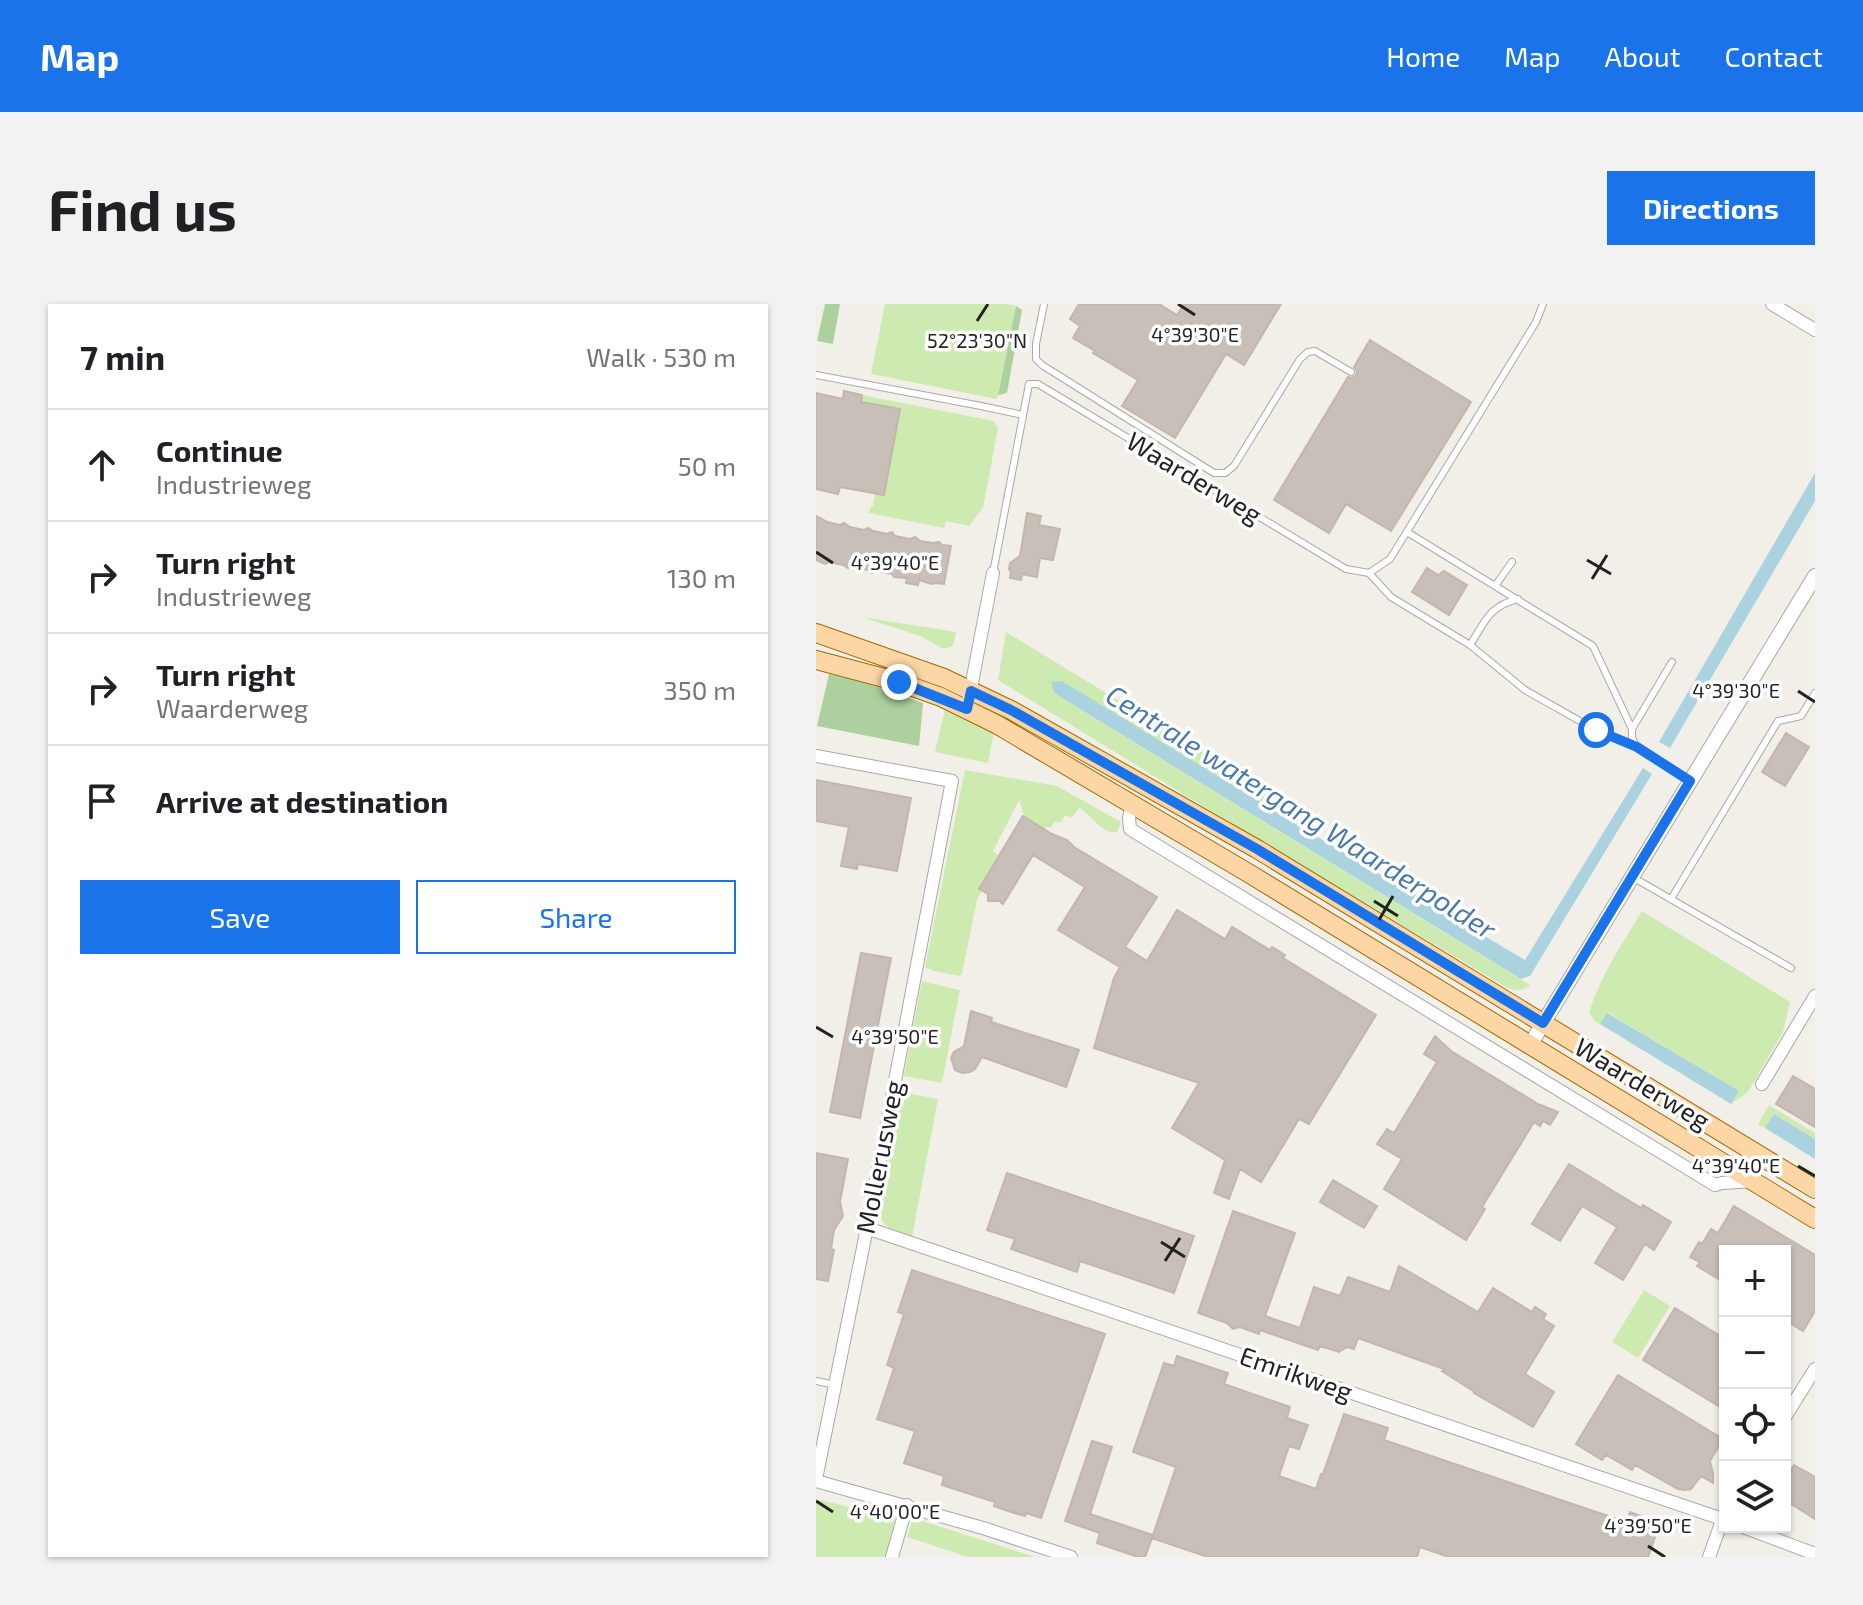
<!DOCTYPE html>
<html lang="en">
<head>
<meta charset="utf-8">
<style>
  :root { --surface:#fff; --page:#f2f2f2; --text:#202124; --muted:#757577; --line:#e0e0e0; --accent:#1a73e8 }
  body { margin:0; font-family:"Exo 2",sans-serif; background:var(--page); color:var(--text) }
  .controls { position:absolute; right:24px; bottom:24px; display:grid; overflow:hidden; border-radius:0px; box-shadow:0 2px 6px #0004 }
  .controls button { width:72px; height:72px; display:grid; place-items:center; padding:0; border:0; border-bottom:2px solid var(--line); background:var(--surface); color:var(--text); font:40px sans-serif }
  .stop { position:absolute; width:24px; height:24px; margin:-18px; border:6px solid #1a73e8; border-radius:50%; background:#fff }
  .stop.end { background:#1a73e8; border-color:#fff; box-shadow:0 2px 8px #0008 }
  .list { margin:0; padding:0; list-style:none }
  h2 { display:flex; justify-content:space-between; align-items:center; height:104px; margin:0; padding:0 32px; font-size:34px }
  h2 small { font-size:26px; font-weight:400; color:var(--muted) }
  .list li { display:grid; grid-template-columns:52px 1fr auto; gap:24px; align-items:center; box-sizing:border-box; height:112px; padding:0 32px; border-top:2px solid var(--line) }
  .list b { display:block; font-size:30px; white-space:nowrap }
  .list p { margin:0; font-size:26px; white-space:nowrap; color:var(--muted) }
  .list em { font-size:26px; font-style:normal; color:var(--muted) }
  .actions { display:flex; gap:16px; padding:24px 32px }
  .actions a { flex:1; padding:18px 0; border:2px solid var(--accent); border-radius:0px; text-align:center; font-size:28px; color:var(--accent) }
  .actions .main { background:var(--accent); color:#fff }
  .icon { flex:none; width:44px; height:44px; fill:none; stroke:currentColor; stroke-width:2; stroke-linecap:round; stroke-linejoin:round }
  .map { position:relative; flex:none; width:999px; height:1253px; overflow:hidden; border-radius:0px }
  header { display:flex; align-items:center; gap:48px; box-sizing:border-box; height:112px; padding:0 40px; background:var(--accent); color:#fff }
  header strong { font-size:38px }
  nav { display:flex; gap:44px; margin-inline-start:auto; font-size:28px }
  .intro { display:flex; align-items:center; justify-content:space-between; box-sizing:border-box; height:192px; padding:0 48px }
  h1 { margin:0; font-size:56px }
  .button { padding:20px 36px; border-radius:0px; background:var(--accent); color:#fff; font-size:28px; font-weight:700 }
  main { display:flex; gap:48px; padding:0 48px }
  aside { flex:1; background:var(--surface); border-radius:0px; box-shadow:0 2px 6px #0004 }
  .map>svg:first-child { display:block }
  .grass { fill:#cdebb0 }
  .forest { fill:#add19e }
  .water { fill:#aad3df }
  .building { fill:#c7bfb8; stroke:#c4b6ab; stroke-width:2 }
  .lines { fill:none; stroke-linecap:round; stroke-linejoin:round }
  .service-casing { stroke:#a9a9a9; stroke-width:8 }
  .minor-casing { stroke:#a9a9a9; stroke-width:14 }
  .tertiary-casing { stroke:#a9a9a9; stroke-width:16 }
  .primary-casing { stroke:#a06b00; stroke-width:20 }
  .service { stroke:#fff; stroke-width:6 }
  .minor { stroke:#fff; stroke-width:12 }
  .tertiary { stroke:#fff; stroke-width:14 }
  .primary { stroke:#fcd6a4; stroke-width:18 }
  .route { stroke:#1a73e8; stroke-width:10 }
  .ticks { fill:none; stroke:#222; stroke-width:3 }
  .labels { text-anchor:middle; stroke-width:7; stroke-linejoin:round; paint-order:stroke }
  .street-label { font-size:26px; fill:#222; stroke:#fff }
  .water-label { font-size:28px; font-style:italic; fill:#4a7aab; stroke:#fff }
  .ticks-label { font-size:20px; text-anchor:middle; fill:#222; stroke:#fff; stroke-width:7; stroke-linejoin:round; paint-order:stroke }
</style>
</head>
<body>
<header>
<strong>Map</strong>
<nav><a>Home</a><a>Map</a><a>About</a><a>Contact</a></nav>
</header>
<div class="intro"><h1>Find us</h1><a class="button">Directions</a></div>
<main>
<aside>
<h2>7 min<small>Walk · 530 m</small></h2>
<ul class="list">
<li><svg class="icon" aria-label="ahead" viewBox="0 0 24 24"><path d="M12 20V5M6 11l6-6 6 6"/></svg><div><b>Continue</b><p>Industrieweg</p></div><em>50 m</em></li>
<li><svg class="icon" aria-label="right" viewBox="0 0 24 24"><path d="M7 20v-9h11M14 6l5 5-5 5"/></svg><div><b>Turn right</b><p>Industrieweg</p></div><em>130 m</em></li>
<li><svg class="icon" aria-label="right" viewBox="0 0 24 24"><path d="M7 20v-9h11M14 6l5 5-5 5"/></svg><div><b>Turn right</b><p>Waarderweg</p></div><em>350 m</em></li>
<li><svg class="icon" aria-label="arrive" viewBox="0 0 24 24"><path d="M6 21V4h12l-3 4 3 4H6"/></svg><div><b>Arrive at destination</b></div></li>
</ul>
<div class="actions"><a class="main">Save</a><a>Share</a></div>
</aside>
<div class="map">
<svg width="999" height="1253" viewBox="0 0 999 1253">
  <rect width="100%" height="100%" fill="#f2efe9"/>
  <path class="grass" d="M 69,0 L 191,0 L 200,2 L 181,95 L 55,70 Z
    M 46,91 L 178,117 L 182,124 L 167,204 L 153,222 L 130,217 L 128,224 L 53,209 L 55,202 L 57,202 L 59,190 L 68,191 L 84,106 L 45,98 Z
    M 46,313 L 140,328 L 137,342 L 128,345 L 104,332 Z
    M 190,328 L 490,511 L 483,522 L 235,378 L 238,389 L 714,681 C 705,688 699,687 688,682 L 372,493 L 182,376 Z
    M 129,405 L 178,427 L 172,459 L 119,448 Z
    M 149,466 L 241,482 L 305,518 L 301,528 C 284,530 277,511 263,504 L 256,514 L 249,511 L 245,518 L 238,518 L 235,524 L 231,523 L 228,525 L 212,515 L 210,517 L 203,496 L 177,547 L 182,551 L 163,584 L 166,586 L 161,596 L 146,670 L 143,672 L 118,667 L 109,663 Z
    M 826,607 L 974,698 L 967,728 L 932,788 L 915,800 L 922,787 L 792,709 L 784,720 L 779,717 L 773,709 C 784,672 806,640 826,607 Z
    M 106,677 L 144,686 L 126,779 L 88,772 Z
    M 85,788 L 122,795 L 96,933 C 81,928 69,926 63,910 Z
    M 953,801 L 999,829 L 999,835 L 958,810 L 949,824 L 942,820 Z
    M 828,986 L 854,1002 L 822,1054 L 796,1038 Z
    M 0,1195 L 79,1214 L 70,1253 L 0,1253 Z
    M 97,1214 L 219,1253 L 152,1253 L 91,1233 Z"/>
  <path class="forest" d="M 9,0 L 24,0 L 17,40 L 1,37 Z
    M 200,2 L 206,6 L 191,89 L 182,91 Z
    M 13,370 L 41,376 L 107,399 L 103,442 L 1,422 Z"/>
  <path class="water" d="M 999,169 L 999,197 L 854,444 L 843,438 Z
    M 246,377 L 483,522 L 709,656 L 827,464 L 836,470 L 714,672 L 705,675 L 238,389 L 235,378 Z
    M 791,709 L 923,787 L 915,800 L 784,720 Z
    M 958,810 L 999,835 L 999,855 L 949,824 Z"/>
  <path class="building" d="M 263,0 L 343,0 L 361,11 L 368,0 L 465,0 L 428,61 L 410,50 L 359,134 L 306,102 L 322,76 L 277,49 L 279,47 L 257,34 L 264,22 L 254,15 Z
    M 554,36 L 655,98 L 575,227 L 530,200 L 513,229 L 458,196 L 532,73 L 536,74 L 540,72 L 541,67 L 538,63 Z
    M 28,87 L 46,91 L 45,98 L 84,105 L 68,191 L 24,183 L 22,190 L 0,185 L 0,89 L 27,95 Z
    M 211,209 L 225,212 L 223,221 L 244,225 L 237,256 L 224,254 L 221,273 L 206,270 L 205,276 L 194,274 L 195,268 L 193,265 L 194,259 L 204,252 Z
    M 0,212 L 11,218 L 24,221 L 28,219 L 34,223 L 48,226 L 52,224 L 57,227 L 71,230 L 76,228 L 79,232 L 94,235 L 99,233 L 104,237 L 117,239 L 123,238 L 126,241 L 135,242 L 128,280 L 119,279 L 115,280 L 103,276 L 102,281 L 90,279 L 91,274 L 78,273 L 76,270 L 60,267 L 56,269 L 52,266 L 37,263 L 32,264 L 27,261 L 13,258 L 9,260 L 0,256 Z
    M 611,264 L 622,271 L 628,267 L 651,281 L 633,311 L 596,288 Z
    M 970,429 L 993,443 L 969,482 L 946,468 Z
    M 0,476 L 95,494 L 81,567 L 42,560 L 41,565 L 25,562 L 33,523 L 0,517 Z
    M 207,512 L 236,530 L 251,536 L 258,543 L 341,593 L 309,643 L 331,657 L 361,606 L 409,635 L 416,623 L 454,646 L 456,643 L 469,651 L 467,654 L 560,711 L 493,820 L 483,815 L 445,878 L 424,865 L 413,895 L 398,889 L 409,856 L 356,824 L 383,779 L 278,744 L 298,674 L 304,663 L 242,626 L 269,583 L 217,551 L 187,600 L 183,597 L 172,597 L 172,590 L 163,585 Z
    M 45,649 L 75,654 L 44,814 L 14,808 Z
    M 155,707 L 176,714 L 175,718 L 263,746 L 250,783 L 166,753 L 159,765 L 154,768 L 146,769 L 139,766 L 135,754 L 138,748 L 148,742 Z
    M 619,732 L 635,747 L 722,800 L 742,808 L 734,821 L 727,817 L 724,822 L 718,818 L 666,903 L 669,905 L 650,936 L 568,885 L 586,855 L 561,840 L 571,825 L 578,829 L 621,758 L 608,750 Z
    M 977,772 L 999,785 L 999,823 L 960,800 Z
    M 0,849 L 32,855 L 24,898 L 27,912 L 18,926 L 15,945 L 18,946 L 12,977 L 0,975 Z
    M 753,860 L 825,904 L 827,901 L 855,918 L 838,946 L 829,940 L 807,976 L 779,959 L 801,923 L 766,902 L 744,937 L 716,920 Z
    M 191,869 L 378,932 L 358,989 L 264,957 L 261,968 L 195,945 L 199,935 L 171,926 Z
    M 517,876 L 561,902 L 548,924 L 504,898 Z
    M 918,902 L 999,951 L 999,1007 L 987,1027 L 969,1016 L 969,947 L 909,947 L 909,979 L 881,962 L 884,958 L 874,953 L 883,938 L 886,940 L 895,925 L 902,929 Z
    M 417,907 L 479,929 L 449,1012 L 484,1024 L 498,983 L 524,992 L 532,973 L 574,988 L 583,962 L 662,1008 L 677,984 L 716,1008 L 719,1003 L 730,1010 L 727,1015 L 738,1022 L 709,1070 L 738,1088 L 717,1123 L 658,1089 L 659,1088 L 626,1067 L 628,1065 L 542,1034 L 538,1045 L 531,1043 L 523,1048 L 504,1042 L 502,1046 L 444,1026 L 443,1030 L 424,1023 L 417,1025 L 411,1019 L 382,1009 Z
    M 96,966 L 289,1030 L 225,1214 L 210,1209 L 209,1212 L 198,1209 L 178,1202 L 179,1198 L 126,1181 L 128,1172 L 88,1159 L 99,1127 L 61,1115 L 78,1064 L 71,1061 L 88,1010 L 82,1008 Z
    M 859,1004 L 909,1035 L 909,1106 L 827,1056 Z
    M 361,1052 L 412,1069 L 408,1080 L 474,1103 L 471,1114 L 492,1121 L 483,1145 L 473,1142 L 463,1172 L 500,1185 L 505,1170 L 507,1170 L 528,1110 L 572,1124 L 568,1136 L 810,1218 L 814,1208 L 844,1219 L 832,1253 L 633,1253 L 604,1243 L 601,1253 L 392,1253 L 336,1234 L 360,1163 L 317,1148 L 348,1059 L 358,1062 Z
    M 802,1071 L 907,1135 L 894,1157 L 897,1169 L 897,1179 L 885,1172 L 875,1185 L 869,1186 L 862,1185 L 819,1161 L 816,1166 L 790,1151 L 786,1156 L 760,1140 Z
    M 276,1137 L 296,1143 L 274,1210 L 337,1231 L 329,1253 L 322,1253 L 281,1239 L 284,1229 L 249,1217 Z
    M 978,1161 L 999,1173 L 999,1215 L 969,1196 L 969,1175 Z"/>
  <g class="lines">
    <g class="service-casing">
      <path id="service" d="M 228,0 L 220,40 L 220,55 L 226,61 L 398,169 L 409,169 L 418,162 L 484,55 L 492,48 L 499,47 L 535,68
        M 0,71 L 165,102 L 207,111
        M 591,228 L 777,342 L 816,425
        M 177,269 L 213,80 L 222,80 L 530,265 L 553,269 L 574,255 L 720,18 L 727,0
        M 553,269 L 575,293 L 654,341 L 709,386 L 780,426 L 821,443 L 873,476
        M 679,282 L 696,258
        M 654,341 C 669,318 673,302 702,295
        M 821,443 L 816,434 L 816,425 L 856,358
        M 818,574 L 975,664
        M 855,595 L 962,417 L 985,412 L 999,389
        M 0,1077 L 19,1081"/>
    </g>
    <g class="minor-casing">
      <path id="minor" d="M 956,0 L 999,26
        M 153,394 L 177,269
        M 0,452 L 136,477 L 51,924 L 0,1175
        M 316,500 L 313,514 L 314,525 L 899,881 L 906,879 L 938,877
        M 946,780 L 999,692
        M 51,924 L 909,1216
        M 969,1113 L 999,1065
        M 0,1177 L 167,1224 L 255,1253
        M 927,1223 L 999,1250
        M 76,1253 L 91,1201
        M 893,1253 L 908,1211"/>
    </g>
    <g class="tertiary-casing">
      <path id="tertiary" d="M 714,741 L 999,272"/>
    </g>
    <g class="primary-casing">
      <path id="primary" d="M 0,329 L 128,374 L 195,406 L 441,545 L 999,885
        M 0,356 L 83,378 L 125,393 L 180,420 L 434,570 L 999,915"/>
    </g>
    <use href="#service" class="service"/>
    <use href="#minor" class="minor"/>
    <use href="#tertiary" class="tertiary"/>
    <use href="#primary" class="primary"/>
  </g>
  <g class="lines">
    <path class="route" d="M 83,378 L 151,405 L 155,387 L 195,406 L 441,545 L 727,719 L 874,477 L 821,443 L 780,426"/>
  </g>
  <path class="ticks" d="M 362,0 L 379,11M 161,17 L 172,0M 0,248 L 17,259M 771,256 L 795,270M 776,275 L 791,251M 982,387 L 999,398M 558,597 L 582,612M 563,616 L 577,592M 0,723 L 17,733M 982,862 L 999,872M 345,938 L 369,953M 349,957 L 364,934M 0,1197 L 17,1208M 832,1242 L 849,1253"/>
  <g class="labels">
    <g class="street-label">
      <text transform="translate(378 174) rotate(31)" y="9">Waarderweg</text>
      <text transform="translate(826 780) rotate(31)" y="9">Waarderweg</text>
      <text transform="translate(64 853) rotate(-79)" y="9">Mollerusweg</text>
      <text transform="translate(480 1070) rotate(19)" y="9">Emrikweg</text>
    </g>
    <g class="water-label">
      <text transform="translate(485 508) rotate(32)" y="10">Centrale watergang Waarderpolder</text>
    </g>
  </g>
  <g class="ticks-label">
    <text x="379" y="38">4°39'30"E</text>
    <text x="161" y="44">52°23'30"N</text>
    <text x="79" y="266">4°39'40"E</text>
    <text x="920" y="394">4°39'30"E</text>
    <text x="79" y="740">4°39'50"E</text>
    <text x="920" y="869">4°39'40"E</text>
    <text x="79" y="1215">4°40'00"E</text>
    <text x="832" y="1229">4°39'50"E</text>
  </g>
</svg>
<div class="controls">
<button>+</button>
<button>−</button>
<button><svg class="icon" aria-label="locate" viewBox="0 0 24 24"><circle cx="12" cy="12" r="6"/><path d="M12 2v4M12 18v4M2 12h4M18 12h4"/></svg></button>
<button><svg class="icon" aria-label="layers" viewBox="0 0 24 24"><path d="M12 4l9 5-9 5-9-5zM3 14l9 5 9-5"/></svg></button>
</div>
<div class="stop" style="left:780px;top:426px"></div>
<div class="stop end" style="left:83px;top:378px"></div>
</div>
</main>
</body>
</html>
